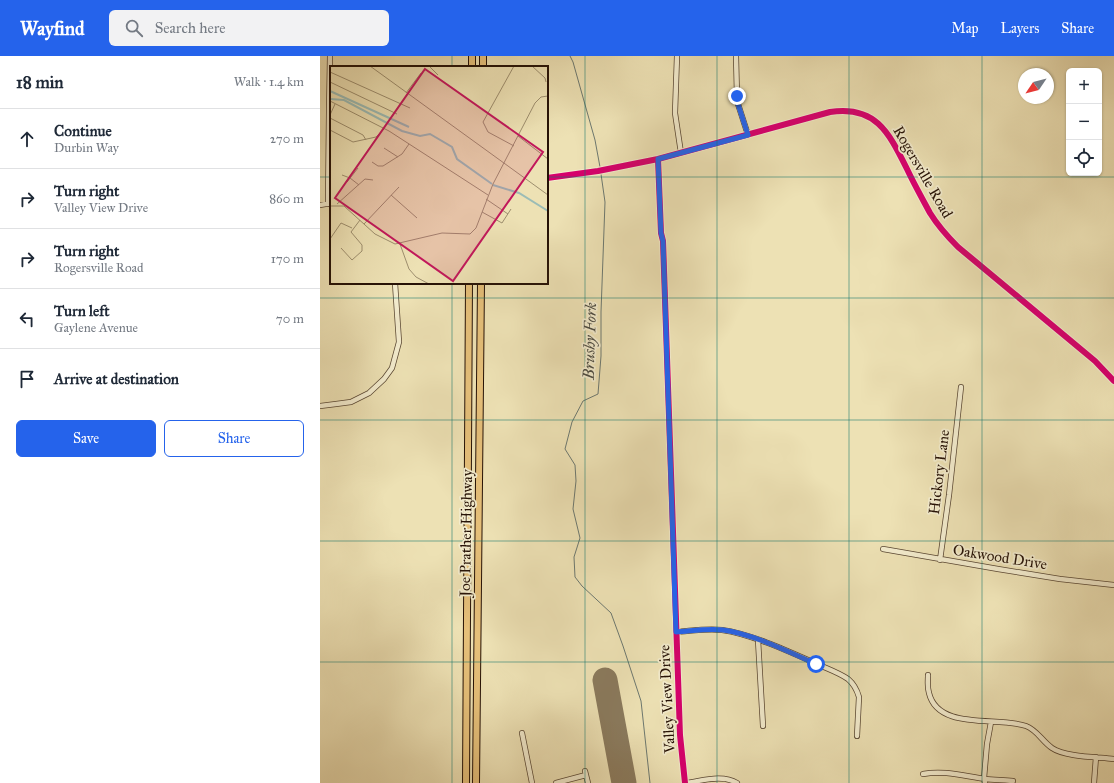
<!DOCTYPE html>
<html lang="en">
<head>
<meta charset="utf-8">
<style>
  :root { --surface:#fff; --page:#f2f2f3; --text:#1f2937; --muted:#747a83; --line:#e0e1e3; --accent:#2563eb }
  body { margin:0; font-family:"IM FELL Great Primer",serif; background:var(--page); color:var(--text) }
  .controls { position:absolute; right:12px; top:12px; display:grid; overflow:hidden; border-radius:6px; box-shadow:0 1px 3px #0004 }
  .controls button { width:36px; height:36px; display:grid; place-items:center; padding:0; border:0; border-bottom:1px solid var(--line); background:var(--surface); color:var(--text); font:20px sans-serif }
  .compass { position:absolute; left:698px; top:12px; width:36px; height:36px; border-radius:50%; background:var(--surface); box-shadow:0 1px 3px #0004; rotate:235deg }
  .stop { position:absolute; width:12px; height:12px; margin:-9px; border:3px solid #2563eb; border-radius:50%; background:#fff }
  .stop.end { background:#2563eb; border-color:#fff; box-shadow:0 1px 4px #0008 }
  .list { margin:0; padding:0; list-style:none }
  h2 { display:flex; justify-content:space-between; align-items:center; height:52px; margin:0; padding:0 16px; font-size:17px }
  h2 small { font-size:13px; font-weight:400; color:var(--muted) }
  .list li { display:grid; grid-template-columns:26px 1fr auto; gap:12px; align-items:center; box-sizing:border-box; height:60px; padding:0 16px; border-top:1px solid var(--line) }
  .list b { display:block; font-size:15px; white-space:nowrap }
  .list p { margin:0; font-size:13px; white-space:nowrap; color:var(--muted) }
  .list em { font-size:13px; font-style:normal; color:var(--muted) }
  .actions { display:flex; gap:8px; padding:12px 16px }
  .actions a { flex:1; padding:9px 0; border:1px solid var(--accent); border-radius:6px; text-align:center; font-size:14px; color:var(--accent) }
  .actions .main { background:var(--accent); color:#fff }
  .icon { flex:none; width:22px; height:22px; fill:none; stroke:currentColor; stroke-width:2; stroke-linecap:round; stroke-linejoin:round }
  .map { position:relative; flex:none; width:794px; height:727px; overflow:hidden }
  header { display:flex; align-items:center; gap:24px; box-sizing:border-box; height:56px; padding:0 20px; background:var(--accent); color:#fff }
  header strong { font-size:19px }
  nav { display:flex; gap:22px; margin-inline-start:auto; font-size:14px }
  .search { width:280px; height:36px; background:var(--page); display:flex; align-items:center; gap:10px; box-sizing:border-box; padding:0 14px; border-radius:6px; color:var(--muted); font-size:15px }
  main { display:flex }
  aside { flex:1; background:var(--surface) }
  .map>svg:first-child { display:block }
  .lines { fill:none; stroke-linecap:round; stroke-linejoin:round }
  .stream { stroke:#6c7870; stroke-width:1 }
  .runway { stroke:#8a7a5d; stroke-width:25 }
  .minor-casing { stroke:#584632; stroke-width:6 }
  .highway-casing { stroke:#261206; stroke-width:8 }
  .minor { stroke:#f3ecce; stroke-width:4.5 }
  .highway { stroke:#e6c07a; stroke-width:6 }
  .cycleway-casing { stroke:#f3ecce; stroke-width:8 }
  .cycleway { stroke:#d6006c; stroke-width:6 }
  .route { stroke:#2563eb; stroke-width:5 }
  .grid { fill:none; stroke:#0f766e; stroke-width:1; stroke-opacity:0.55 }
  .labels { text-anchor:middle; stroke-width:3.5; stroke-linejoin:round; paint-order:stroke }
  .street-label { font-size:15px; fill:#261206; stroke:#f3ecce }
  .water-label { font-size:16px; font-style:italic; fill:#4f4e44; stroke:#f3ecce }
  .inset-river { fill:none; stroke:#9bbcb6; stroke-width:2 }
  .inset-road { fill:none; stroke:#9d8e6e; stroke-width:1 }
  .view { fill:#c2185b; fill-opacity:0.15; stroke:#c2185b; stroke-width:2 }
  .inset-edge { fill:none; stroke:#261206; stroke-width:2 }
</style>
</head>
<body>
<header>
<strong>Wayfind</strong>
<div class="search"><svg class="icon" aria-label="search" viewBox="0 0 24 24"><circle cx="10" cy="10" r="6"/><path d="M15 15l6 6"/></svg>Search here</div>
<nav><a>Map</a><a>Layers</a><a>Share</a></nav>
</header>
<main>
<aside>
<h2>18 min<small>Walk · 1.4 km</small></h2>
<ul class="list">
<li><svg class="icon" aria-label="ahead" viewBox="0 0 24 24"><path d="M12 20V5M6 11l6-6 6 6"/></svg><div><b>Continue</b><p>Durbin Way</p></div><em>270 m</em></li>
<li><svg class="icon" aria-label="right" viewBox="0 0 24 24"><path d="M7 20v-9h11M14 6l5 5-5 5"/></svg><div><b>Turn right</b><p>Valley View Drive</p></div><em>860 m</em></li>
<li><svg class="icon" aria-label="right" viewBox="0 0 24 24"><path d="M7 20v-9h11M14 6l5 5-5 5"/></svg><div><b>Turn right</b><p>Rogersville Road</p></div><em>170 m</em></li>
<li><svg class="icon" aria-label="left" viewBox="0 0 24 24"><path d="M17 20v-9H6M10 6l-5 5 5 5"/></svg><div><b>Turn left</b><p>Gaylene Avenue</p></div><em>70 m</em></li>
<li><svg class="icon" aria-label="arrive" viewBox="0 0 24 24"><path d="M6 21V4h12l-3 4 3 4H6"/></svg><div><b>Arrive at destination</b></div></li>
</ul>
<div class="actions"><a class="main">Save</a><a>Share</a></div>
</aside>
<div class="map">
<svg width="794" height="727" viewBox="0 0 794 727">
  <rect width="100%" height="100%" fill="#ede1b4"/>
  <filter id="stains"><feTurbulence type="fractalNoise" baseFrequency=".005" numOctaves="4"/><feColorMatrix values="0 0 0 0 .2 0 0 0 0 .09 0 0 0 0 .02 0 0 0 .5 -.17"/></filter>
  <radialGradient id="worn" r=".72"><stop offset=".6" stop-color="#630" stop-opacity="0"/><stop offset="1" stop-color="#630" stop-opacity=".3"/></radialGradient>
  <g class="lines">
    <path class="stream" d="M 250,0 L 253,6 L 275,84 L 280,111
      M 281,118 L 285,146 L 281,256 L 281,300 L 278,338 L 263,345 L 252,366 L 245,393 L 255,409 L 256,425 L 253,453 L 260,482 L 254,501 L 255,521 L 262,530 L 291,557 L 303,590 L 321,645 L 330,727"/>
    <path class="runway" d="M 285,624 L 304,727"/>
    <g class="minor-casing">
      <path id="minor" d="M 357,0 L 355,57 L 361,97
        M 416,0 L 417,40 L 418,48 L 428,79
        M 338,103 L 341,177 L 343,185 L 360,679 L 365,727
        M 227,122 L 278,115 L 338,103 L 510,56 C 556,49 569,77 587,113 C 594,128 602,142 610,157 C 618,170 627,180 638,191 L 775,305 L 794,325
        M 8,148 L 9,56 L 10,0
        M 0,149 L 11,147
        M 0,350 L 16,348 L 31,346 L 49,337 L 64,323 L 72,312 L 79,286 L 75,227
        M 563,493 L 678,513 L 740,523 L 794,529
        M 620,504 L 629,439 L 641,331
        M 356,576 C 371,575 387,572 402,574 C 431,578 468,595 495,607 C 505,612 518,616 528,623 C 534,628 537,634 539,641 L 537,680
        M 438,584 L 443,670
        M 608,619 C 608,625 607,631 609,637 C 618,675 678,660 706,670 C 717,674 722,685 732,692 C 745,701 777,701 794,703
        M 202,677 L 212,727
        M 265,715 L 268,727
        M 603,718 C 624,714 644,720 665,723 C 674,724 683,724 693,725
        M 236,727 L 266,719
        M 365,727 C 382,725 402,718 417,727
        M 665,727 L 664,722 L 667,688 L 671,666
        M 774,727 L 776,701"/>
    </g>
    <g class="highway-casing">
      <path id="highway" d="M 152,11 L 152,0
        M 163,11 L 163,0
        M 146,727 L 149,227
        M 156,727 L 161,227"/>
    </g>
    <use href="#minor" class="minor"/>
    <use href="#highway" class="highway"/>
    <g class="cycleway-casing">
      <path id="cycleway" d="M 338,103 L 341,177 L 343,185 L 360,679 L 365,727
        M 227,122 L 278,115 L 338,103 L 510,56 C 556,49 569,77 587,113 C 594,128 602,142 610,157 C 618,170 627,180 638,191 L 775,305 L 794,325"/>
    </g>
    <use href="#cycleway" class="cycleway"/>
  </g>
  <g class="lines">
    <path class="route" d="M 417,40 L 418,48 L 428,79 L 338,103 L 341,177 L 343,185 L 356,576 C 372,575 388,572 403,574 C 433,578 469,596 496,608"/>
  </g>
  <path class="grid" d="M 132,0 L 132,11M 265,0 L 265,727M 397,0 L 397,727M 529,0 L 529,727M 662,0 L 662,727M 0,121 L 11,121M 227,121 L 794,121M 132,227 L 132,727M 0,242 L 794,242M 0,364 L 794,364M 0,485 L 794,485M 0,606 L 794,606"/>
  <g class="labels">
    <g class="street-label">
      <text transform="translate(603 116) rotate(60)" y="5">Rogersville Road</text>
      <text transform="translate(619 416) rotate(-83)" y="5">Hickory Lane</text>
      <text transform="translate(146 477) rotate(-89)" y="5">Joe Prather Highway</text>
      <text transform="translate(680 501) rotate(9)" y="5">Oakwood Drive</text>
      <text transform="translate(347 643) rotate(-93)" y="5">Valley View Drive</text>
    </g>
    <g class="water-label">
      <text transform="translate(269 285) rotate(-88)" y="6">Brushy Fork</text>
    </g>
  </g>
  <g transform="translate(10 10)">
    <rect width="218" height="218" fill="#ede1b4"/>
    <path class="inset-river" d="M 0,25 L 79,61M 0,33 L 14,34 L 72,65 L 90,70 L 100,68 L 122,81 L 127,93 L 162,118M 163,119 L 189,127 L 218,145"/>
    <path class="inset-road" d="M 40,0 L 218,129M 99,0 L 108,9M 202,0 L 215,12 L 216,16M 0,6 L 80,42M 0,16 L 67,48M 76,27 L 91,7M 0,35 L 59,65 L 158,129M 0,49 L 5,38M 0,52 L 33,69 L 36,74M 0,64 L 23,76 L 46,71 L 54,63M 188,70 L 218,93M 184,80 L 158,66 L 153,56 L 184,0M 54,82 L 68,91M 42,96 L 48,100 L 53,100 L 72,88 L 79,78M 12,109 L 20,112 L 29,119M 17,116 L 28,102M 61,129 L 87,152M 156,133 L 178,148M 7,138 L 35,113 L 43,114M 0,140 L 14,140 L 45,168 L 65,178 L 112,167 L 140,168 L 146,162 L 163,118 L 205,37 L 211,31 L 218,30M 152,146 L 172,157 L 181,143M 34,158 L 69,121M 0,173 L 11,157 L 22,162M 70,178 L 79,203 L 86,211 L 99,218M 11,182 L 22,194 L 32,185 L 32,179 L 21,166 L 30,154"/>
    <path class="view" d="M 95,3 L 213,86 L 123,215 L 5,132 Z"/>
    <rect width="218" height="218" class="inset-edge"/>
  </g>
  <rect width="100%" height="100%" filter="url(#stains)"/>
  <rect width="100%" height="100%" fill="url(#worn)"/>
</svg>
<div class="controls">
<button>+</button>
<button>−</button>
<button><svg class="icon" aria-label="locate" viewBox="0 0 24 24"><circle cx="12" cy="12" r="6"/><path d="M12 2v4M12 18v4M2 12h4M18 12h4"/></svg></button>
</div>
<svg class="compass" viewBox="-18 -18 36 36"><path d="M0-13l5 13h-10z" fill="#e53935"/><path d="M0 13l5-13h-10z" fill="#747a83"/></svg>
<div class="stop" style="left:496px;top:608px"></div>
<div class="stop end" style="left:417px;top:40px"></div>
</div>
</main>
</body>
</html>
